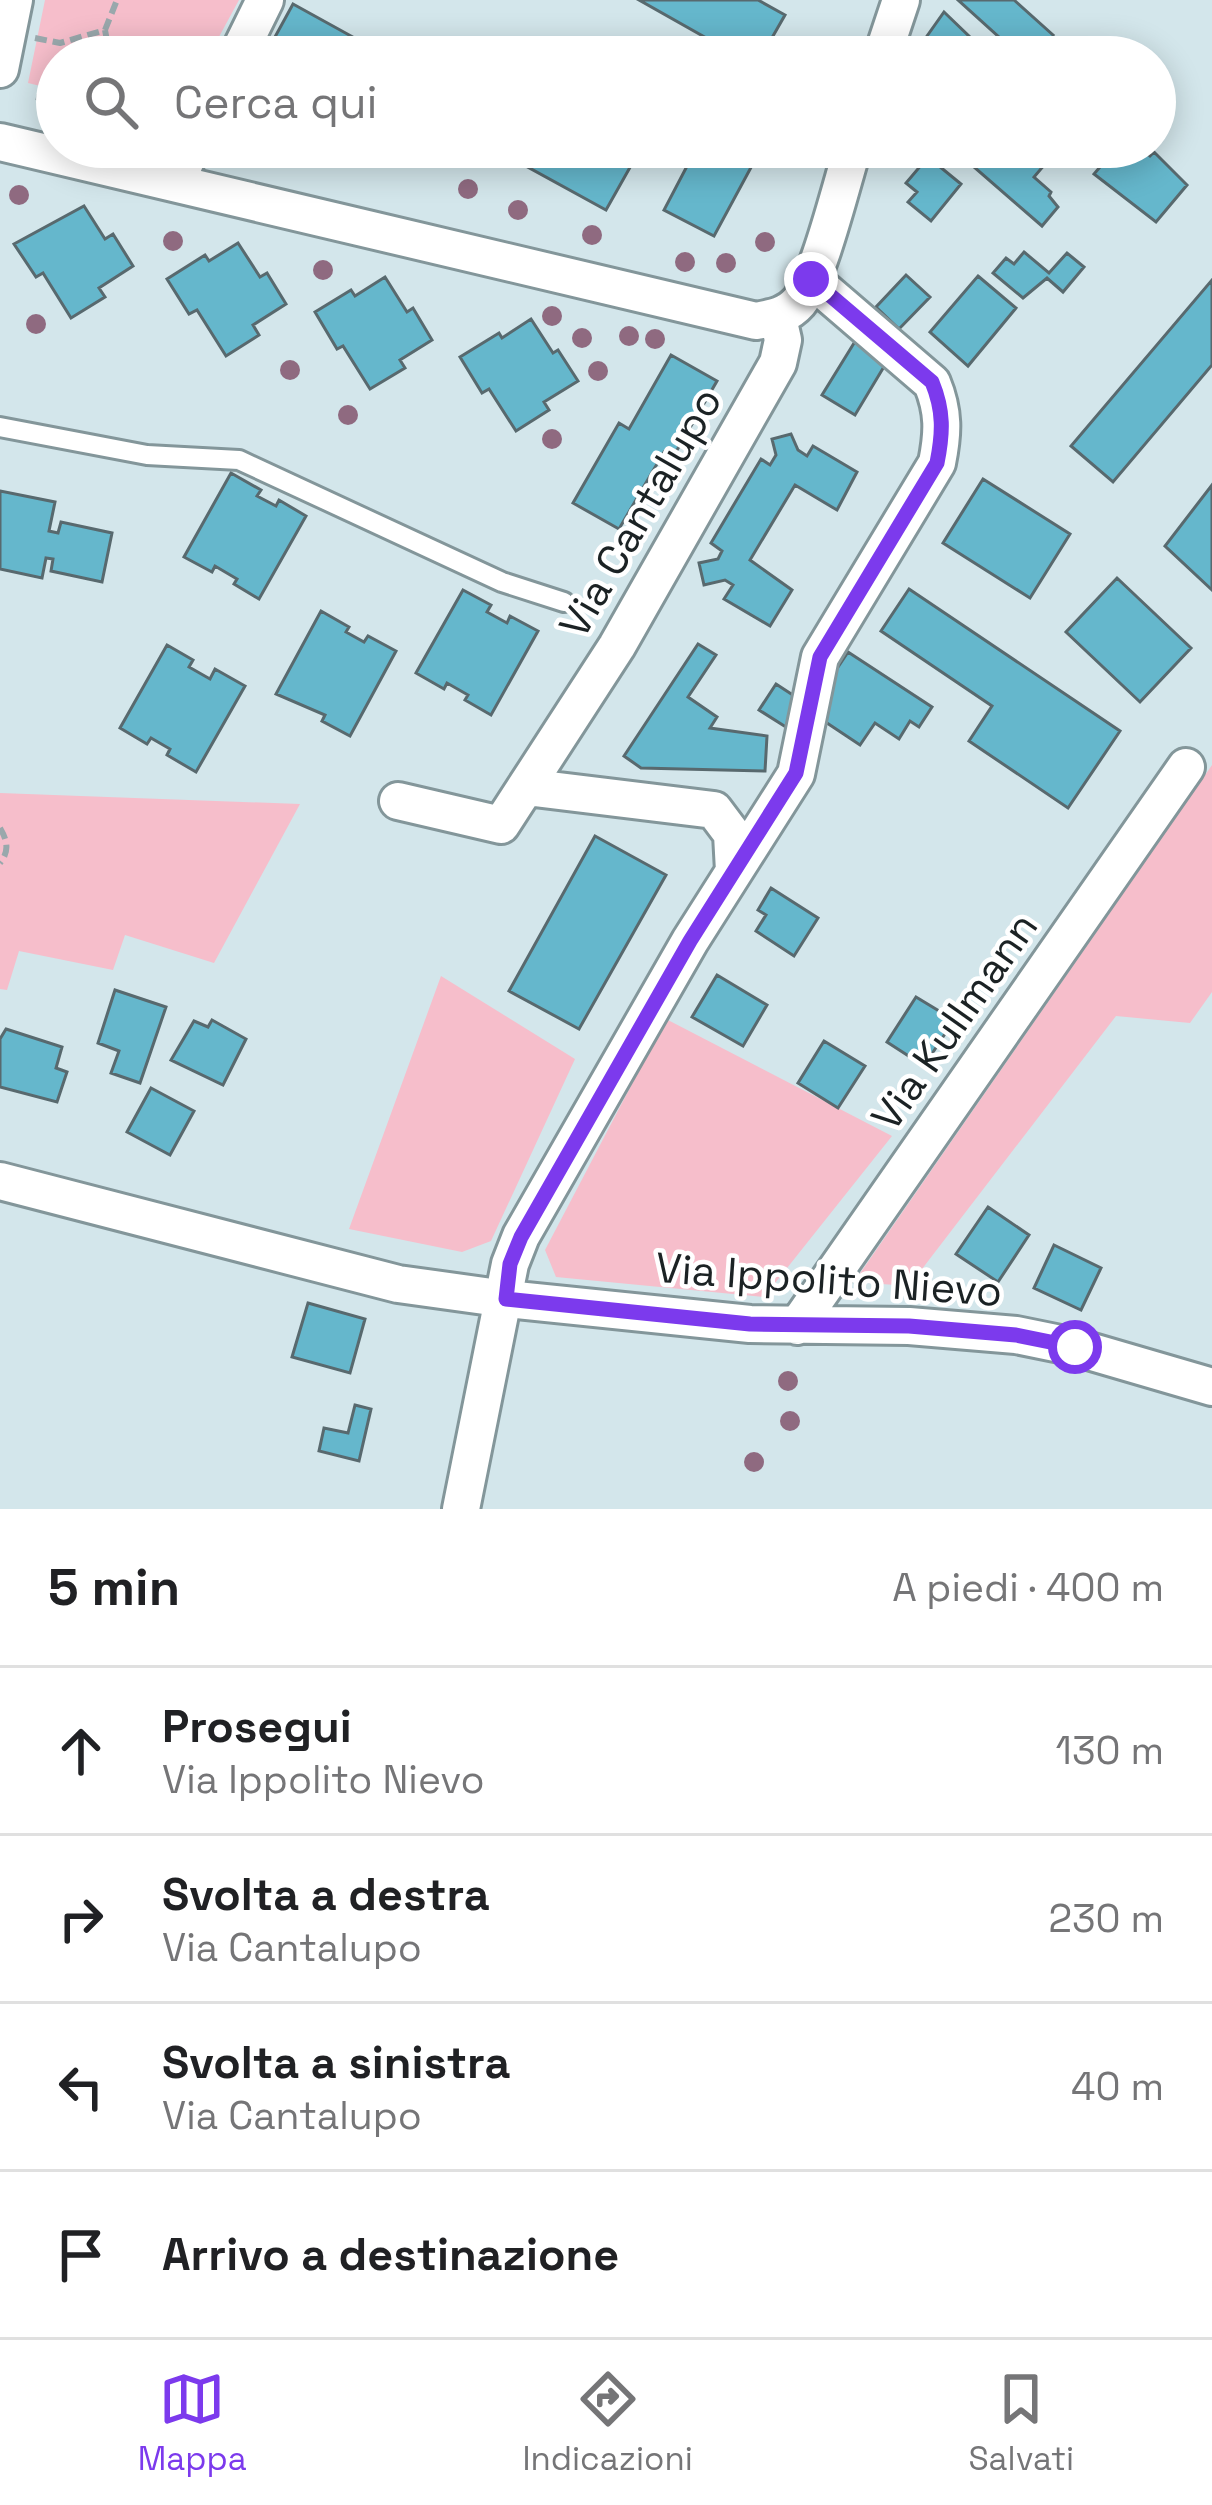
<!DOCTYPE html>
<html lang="it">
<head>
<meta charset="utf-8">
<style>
  :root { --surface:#fff; --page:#f2f2f2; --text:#202124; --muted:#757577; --line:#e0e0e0; --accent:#7c3aed }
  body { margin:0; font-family:"Space Grotesk",sans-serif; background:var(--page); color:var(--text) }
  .stop { position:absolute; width:36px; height:36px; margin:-27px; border:9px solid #7c3aed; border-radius:50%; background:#fff }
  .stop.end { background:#7c3aed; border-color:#fff; box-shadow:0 3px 12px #0008 }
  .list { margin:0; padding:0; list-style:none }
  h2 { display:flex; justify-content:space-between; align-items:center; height:156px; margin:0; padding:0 48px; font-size:51px }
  h2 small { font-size:39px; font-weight:400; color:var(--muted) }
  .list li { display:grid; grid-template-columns:78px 1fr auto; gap:36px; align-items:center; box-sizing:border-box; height:168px; padding:0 48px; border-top:3px solid var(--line) }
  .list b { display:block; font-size:45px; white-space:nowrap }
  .list p { margin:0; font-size:39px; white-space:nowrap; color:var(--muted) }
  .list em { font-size:39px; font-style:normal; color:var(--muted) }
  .icon { flex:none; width:66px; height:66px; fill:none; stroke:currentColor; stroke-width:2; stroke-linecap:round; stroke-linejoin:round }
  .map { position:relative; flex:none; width:1212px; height:1509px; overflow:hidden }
  .search { position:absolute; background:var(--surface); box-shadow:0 6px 30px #0003; left:36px; right:36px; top:36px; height:132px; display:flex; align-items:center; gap:30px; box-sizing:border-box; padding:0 42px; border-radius:66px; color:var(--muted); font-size:45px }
  .sheet { height:828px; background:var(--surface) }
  nav { display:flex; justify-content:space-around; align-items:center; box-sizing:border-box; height:168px; border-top:3px solid var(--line); background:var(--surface); font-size:33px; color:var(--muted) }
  nav a { display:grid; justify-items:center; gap:6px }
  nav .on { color:var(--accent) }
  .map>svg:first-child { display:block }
  .green { fill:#f6becb }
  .building { fill:#65b7cc; stroke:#58696e; stroke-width:3 }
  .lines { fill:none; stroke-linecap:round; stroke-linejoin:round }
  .lane-casing { stroke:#83969a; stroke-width:24 }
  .street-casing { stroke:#83969a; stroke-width:42 }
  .path { stroke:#99a8ac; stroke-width:6; stroke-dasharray:12 6; stroke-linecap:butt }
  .lane { stroke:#fff; stroke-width:18 }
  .street { stroke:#fff; stroke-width:36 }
  .tree { fill:#8f6a80 }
  .route { stroke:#7c3aed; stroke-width:15 }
  .labels { text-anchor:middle; stroke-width:9; stroke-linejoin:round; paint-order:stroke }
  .street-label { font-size:42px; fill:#1b2224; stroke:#fff }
</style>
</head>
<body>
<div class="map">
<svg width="1212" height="1509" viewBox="0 0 1212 1509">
  <rect width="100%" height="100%" fill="#d3e6eb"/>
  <path class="green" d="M 45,0 L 239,0 L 208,57 L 57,57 L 57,90 L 28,83 Z
    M 1212,765 L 1212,992 L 1190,1023 L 1116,1016 L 909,1286 L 854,1282 Z
    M 0,793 L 300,804 L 214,963 L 125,935 L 113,970 L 19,951 L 7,990 L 0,989 Z
    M 441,976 L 575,1059 L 491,1241 L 462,1252 L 349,1229 Z
    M 666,1019 L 892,1136 L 764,1297 L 556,1277 L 545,1250 Z"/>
  <path class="building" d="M 639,0 L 758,0 L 785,15 L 761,57 L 740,57 Z
    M 958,0 L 1014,0 L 1053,35 L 1050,38 L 1062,47 L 1066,43 L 1082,57 L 1021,57 Z
    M 293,4 L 389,57 L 264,57 Z
    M 944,12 L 972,39 L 960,57 L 919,57 L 915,53 Z
    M 491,147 L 607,147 L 633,162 L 606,210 Z
    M 697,147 L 762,147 L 714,236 L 664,210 Z
    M 951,147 L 1012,147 L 1007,152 L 1017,160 L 1028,147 L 1064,147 L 1060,153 L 1057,150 L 1034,177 L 1051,192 L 1049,196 L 1058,207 L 1042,226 Z
    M 1117,147 L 1140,147 L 1150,156 L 1154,152 L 1187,185 L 1156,222 L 1094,174 Z
    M 928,157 L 961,184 L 931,221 L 908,202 L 917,192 L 906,183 Z
    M 84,206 L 105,239 L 113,234 L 133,266 L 99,288 L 105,297 L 71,318 L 43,273 L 36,277 L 14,244 Z
    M 238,243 L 260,277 L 267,273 L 286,304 L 253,325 L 259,335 L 226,356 L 197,310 L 189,314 L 167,279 L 205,255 L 209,261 Z
    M 1024,252 L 1049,273 L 1067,253 L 1084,267 L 1063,292 L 1047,278 L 1023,298 L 993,273 L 1006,258 L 1014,264 Z
    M 906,275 L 930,297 L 899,329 L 876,307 Z
    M 978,276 L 1016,308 L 968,366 L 930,332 Z
    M 385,277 L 407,312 L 413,308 L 432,340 L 400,360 L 405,368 L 370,389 L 343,346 L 337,349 L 315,312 L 351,290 L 355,296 Z
    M 1212,280 L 1212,365 L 1113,482 L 1071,446 Z
    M 531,319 L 553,353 L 558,350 L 578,381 L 544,402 L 549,410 L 516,431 L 489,389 L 482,393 L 460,357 L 499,333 L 502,338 Z
    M 859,335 L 891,355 L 855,415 L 822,395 Z
    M 671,355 L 717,381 L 673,457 L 664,452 L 619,529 L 573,503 L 619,423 L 629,429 Z
    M 791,434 L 798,450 L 807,456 L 813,446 L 857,472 L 837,510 L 795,485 L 750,560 L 792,590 L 770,626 L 724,599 L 733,585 L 725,580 L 704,585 L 699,563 L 718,559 L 722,551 L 711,543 L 761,459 L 770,465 L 776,455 L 772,439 Z
    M 231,473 L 261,490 L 257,496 L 276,506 L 279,500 L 306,516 L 259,599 L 234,584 L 237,579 L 215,566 L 212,572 L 184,557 Z
    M 983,479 L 1070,534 L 1030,598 L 943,543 Z
    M 1212,485 L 1212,590 L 1165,546 Z
    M 0,491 L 55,502 L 49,531 L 58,533 L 61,522 L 112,533 L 102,582 L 51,571 L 53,559 L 46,558 L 42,578 L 0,569 Z
    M 1117,578 L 1191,648 L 1140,702 L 1066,632 Z
    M 909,589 L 1120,731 L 1068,808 L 969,741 L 992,706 L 881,631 Z
    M 463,590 L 491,605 L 487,612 L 507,623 L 510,616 L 538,631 L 491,715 L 465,700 L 468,695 L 447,683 L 444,689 L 416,673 Z
    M 321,611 L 349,627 L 346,632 L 364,642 L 368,636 L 396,651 L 350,736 L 322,721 L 325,715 L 276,694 Z
    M 698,644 L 716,655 L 688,697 L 717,717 L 710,728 L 767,736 L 765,771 L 641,768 L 624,756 Z
    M 167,645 L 193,660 L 189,667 L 210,679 L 215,669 L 245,686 L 196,772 L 167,755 L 170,749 L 151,738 L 147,744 L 120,728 Z
    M 848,652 L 932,707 L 919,727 L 910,721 L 899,739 L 875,723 L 860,745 L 809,711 Z
    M 776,684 L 805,703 L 789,729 L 759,710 Z
    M 595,836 L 666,875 L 579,1029 L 509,991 Z
    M 771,888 L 818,918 L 794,956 L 756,931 L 766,915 L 758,910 Z
    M 717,975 L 767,1005 L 743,1046 L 692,1017 Z
    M 115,990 L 166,1007 L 140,1083 L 111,1073 L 119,1051 L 98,1043 Z
    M 916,997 L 954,1020 L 924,1066 L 887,1042 Z
    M 212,1020 L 246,1039 L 223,1085 L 171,1060 L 194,1021 L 208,1027 Z
    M 6,1029 L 62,1047 L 56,1068 L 67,1072 L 57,1102 L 0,1087 L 0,1039 Z
    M 824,1041 L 865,1066 L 838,1108 L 798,1083 Z
    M 151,1088 L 194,1111 L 170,1155 L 127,1132 Z
    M 988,1207 L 1029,1235 L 998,1282 L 956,1254 Z
    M 1054,1245 L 1101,1268 L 1081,1310 L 1034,1288 Z
    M 308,1303 L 365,1319 L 350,1373 L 292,1357 Z
    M 355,1405 L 371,1409 L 359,1461 L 319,1451 L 324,1428 L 348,1433 Z"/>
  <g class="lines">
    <g class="lane-casing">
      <path id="lane" d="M 0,427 L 147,455 L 239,460 L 502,582 L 564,602"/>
    </g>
    <g class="street-casing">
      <path id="street" d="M 237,57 L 265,0
        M 882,57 L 901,0
        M 0,69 L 14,0
        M 0,142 L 756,321 C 772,318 787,316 799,302 C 819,277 842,182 853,147
        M 176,182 L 192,147
        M 526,787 L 714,810 L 732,834 L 734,871
        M 398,801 L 501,825 L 617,646 L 778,363 L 783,340 L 778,318
        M 0,1181 L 398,1284 L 506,1299 L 750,1324 L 909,1326 L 1016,1335 L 1075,1347 L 1212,1387
        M 797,1326 L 1186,767
        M 461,1509 L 510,1264 L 521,1236 L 690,941 L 796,774 L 820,657 L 937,463 C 943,433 944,412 932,383 L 811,279"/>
    </g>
    <path class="path" d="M 105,30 L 110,57
      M 35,38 L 60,43 L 105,30 L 117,0
      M 36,97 L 57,102
      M 0,828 C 7,840 10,851 0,863"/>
    <use href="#lane" class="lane"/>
    <use href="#street" class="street"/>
  </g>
  <g class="tree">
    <circle cx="468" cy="189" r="10"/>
    <circle cx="19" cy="195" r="10"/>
    <circle cx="518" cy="210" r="10"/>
    <circle cx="592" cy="235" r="10"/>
    <circle cx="173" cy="241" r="10"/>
    <circle cx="765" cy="242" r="10"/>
    <circle cx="685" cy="262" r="10"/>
    <circle cx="726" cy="263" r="10"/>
    <circle cx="323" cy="270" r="10"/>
    <circle cx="552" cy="316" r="10"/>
    <circle cx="36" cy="324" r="10"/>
    <circle cx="629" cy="336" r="10"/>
    <circle cx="582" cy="338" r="10"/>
    <circle cx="655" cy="339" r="10"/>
    <circle cx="290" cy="370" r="10"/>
    <circle cx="598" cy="371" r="10"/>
    <circle cx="348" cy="415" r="10"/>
    <circle cx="552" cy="439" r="10"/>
    <circle cx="788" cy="1381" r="10"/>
    <circle cx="790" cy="1421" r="10"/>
    <circle cx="754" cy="1462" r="10"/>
  </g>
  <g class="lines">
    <path class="route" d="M 811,279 L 932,382 C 944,411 943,433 937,463 L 820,657 L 796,773 L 690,941 L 521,1237 L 510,1264 L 506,1299 L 750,1324 L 909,1326 L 1016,1335 L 1075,1347"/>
  </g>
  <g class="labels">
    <g class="street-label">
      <text transform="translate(640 512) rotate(-60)" y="15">Via Cantalupo</text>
      <text transform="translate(954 1021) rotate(-55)" y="15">Via Kullmann</text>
      <text transform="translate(829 1279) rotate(4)" y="15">Via Ippolito Nievo</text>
    </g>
  </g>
</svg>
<div class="stop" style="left:1075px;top:1347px"></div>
<div class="stop end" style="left:811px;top:279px"></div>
<div class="search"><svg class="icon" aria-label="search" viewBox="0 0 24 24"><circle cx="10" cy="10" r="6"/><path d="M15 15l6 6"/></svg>Cerca qui</div>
</div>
<section class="sheet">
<h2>5 min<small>A piedi · 400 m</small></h2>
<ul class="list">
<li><svg class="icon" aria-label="ahead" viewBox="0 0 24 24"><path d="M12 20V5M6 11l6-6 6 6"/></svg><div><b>Prosegui</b><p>Via Ippolito Nievo</p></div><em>130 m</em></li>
<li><svg class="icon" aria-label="right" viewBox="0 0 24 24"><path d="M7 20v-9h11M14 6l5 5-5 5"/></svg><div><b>Svolta a destra</b><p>Via Cantalupo</p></div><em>230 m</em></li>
<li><svg class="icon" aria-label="left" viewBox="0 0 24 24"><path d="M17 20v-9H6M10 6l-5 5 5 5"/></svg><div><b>Svolta a sinistra</b><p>Via Cantalupo</p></div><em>40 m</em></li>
<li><svg class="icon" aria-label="arrive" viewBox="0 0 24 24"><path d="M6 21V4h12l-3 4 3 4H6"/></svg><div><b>Arrivo a destinazione</b></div></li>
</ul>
</section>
<nav>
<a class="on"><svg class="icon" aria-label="map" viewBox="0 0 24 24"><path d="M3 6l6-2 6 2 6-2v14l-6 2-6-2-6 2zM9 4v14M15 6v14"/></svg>Mappa</a>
<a><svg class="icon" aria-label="directions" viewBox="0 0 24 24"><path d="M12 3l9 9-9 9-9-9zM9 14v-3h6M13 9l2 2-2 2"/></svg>Indicazioni</a>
<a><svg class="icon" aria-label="saved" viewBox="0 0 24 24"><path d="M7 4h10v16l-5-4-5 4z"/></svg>Salvati</a>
</nav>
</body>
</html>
